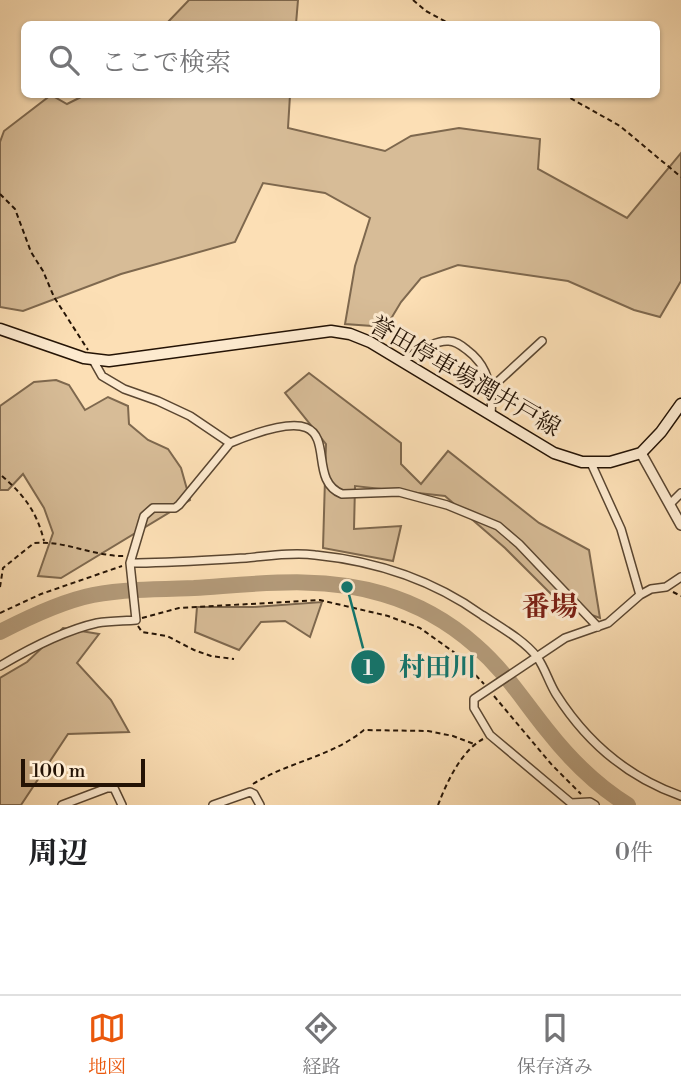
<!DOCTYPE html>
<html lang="ja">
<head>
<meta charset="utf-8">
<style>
  :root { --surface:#fff; --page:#f2f2f2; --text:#202124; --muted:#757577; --line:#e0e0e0; --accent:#ea580c }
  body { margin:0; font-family:"Libre Bodoni","Noto Serif JP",serif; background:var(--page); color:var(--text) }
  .scale { position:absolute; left:21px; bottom:18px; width:124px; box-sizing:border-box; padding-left:7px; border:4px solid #241305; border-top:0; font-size:19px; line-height:24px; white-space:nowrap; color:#241305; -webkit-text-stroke:5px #fdeacf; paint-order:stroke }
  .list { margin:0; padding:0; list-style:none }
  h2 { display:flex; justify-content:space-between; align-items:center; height:91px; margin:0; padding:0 28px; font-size:30px }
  h2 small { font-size:23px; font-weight:400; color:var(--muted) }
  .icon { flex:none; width:38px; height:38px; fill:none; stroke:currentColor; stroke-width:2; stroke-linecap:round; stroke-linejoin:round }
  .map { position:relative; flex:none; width:681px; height:805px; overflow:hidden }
  .search { position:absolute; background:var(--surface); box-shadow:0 2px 5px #0004; left:21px; right:21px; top:21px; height:77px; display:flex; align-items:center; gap:18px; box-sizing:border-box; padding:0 24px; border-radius:10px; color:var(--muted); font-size:26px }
  .sheet { height:189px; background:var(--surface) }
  nav { display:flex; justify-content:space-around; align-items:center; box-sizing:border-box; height:98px; border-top:2px solid var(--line); background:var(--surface); font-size:19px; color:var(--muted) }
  nav a { display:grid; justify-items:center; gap:4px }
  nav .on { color:var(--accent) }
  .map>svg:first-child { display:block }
  .green { fill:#d7bc97; stroke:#7e684e; stroke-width:2 }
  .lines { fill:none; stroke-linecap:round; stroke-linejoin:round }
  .river { stroke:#b39a79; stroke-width:16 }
  .minor-casing { stroke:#5a4631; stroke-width:10 }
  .tertiary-casing { stroke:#5a4631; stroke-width:12 }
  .secondary-casing { stroke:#241305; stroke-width:13 }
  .path { stroke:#241305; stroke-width:2; stroke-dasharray:5 3.5; stroke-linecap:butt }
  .minor { stroke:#fdeacf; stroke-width:7 }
  .tertiary { stroke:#fdeacf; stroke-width:9 }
  .secondary { stroke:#fdeacf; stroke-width:10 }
  .labels { text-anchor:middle; stroke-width:6; stroke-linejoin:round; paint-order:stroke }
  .street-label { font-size:24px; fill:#241305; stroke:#fdeacf }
  .quarter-label { font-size:28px; font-weight:bold; fill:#7a1f14; stroke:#fdeacf }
  .leader { fill:none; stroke:#0f766e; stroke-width:2.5 }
  .callout-dot { fill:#0f766e; stroke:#fdeacf; stroke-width:2.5 }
  .mark-label { font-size:21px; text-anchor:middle; font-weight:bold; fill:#fff }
  .callout-label { font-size:26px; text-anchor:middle; font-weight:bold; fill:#0f766e; stroke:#fdeacf; stroke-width:6; stroke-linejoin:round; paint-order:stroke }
</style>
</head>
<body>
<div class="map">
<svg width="681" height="805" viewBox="0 0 681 805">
  <rect width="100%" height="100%" fill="#fcdfb5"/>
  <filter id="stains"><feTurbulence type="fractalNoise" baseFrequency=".00286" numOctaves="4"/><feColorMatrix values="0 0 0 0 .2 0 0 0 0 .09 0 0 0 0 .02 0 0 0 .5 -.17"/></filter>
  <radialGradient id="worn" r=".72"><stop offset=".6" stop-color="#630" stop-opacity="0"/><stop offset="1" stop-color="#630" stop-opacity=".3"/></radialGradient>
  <path class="green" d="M 189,0 L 298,0 L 296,24 L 166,24 Z
    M 85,95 L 290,95 L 288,128 L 385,151 L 411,136 L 459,128 L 540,139 L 538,169 L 627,218 L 681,153 L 681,281 L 660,317 L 634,310 L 568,281 L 458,265 L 421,278 L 401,302 L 386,327 L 345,324 L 355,266 L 370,218 L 325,193 L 263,183 L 235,242 L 121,274 L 23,311 L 0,307 L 0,142 L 4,131 L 51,95 L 67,104 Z
    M 309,373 L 401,443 L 401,464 L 421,484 L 448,451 L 539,523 L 589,550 L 600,618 L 561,604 L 505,548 L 445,496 L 355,486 L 354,529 L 401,526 L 393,561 L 323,548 L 326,444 L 285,393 Z
    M 56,380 L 69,385 L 85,410 L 108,397 L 128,406 L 129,424 L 148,440 L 168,449 L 181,468 L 190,500 L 61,578 L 38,576 L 53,533 L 44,508 L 23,474 L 8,490 L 0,490 L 0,406 L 34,382 Z
    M 322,602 L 310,637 L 285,621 L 261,622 L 239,650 L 195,632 L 197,607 L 253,607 Z
    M 63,628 L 99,634 L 77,663 L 111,700 L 129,732 L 68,734 L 21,805 L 0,805 L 0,678 L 27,662 Z"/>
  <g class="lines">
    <path class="river" d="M 0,632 C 27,618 63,601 93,595 C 126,589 161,589 194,588 C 257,584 321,575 383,594 C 417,604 449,622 475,645 C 506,672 522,699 547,730 C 569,758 597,786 628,805"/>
    <g class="minor-casing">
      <path id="minor" d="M 93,360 L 102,376 L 124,389 L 158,401 L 190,416 L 230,443 C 362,389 296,476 342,494 L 399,492 L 447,505 L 498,526 L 519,544 L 598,627
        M 401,361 C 414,355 432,341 447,341 C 455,340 462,346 467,350 C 489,366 493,390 491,415
        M 491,388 L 542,341
        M 591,463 L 621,529 L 640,595
        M 670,504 L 681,493
        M 130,563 C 169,563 207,560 246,558 C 268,556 292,552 315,555 C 375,561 433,580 482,615 C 500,627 524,640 537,657 C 545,668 549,683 556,694 C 587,743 627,777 681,796
        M 0,666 C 27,650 66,630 97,623 C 110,621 124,621 136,620 L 130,563 L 144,516 L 153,508 L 175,508 L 179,505 L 230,443
        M 62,805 L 107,788 L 114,788 L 122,805
        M 213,805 L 250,792 L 254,794 L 260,805
        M 595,805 L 590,802 L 571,803 L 490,735 L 474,708 L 474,699 L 565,638 L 608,623 L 640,595 L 651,589 L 666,587 L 681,577"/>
    </g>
    <g class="tertiary-casing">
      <path id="tertiary" d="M 641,453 L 681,525"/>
    </g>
    <g class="secondary-casing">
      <path id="secondary" d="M 0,329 L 84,358 L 109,361 L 331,331 L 350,334 L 370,342 L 554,453 L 582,462 L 610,462 L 641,453 L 661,432 L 681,404"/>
    </g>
    <path class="path" d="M 413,0 L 426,11 L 450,24
      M 563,94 L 620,126 L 681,177
      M 0,194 L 15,209 L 31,252 L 43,271 L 54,297 L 88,350
      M 2,476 C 24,495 37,512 44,541
      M 0,587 L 3,568 L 34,543 C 65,540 94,557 126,556
      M 673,592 L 681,596
      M 0,613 L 41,594 L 122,566
      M 142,618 L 179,608 L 320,600 L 388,616 L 420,628 L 455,653 L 484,684
      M 138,626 L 142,632 L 167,636 L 194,650 L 211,656 L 234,659
      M 494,696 L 552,765 L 581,794
      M 253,784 C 288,762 331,757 364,730 L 428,731 L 453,736 L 474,744
      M 438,805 C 447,782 461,751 483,739"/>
    <use href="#minor" class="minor"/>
    <use href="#tertiary" class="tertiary"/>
    <use href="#secondary" class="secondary"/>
  </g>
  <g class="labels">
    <g class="street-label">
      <text transform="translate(465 376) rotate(30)" y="8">誉田停車場潤井戸線</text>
    </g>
    <g class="quarter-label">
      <text x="550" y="616">番場</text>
    </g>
  </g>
  <path class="leader" d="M347 587L368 667"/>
  <g class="callout-dot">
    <circle cx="347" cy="587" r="7"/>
    <circle cx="368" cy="667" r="18"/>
  </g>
  <g class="mark-label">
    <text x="368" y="675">1</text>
  </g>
  <g class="callout-label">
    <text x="438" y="676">村田川</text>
  </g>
  <rect width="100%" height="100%" filter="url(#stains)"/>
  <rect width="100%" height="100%" fill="url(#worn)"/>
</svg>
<div class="scale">100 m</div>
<div class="search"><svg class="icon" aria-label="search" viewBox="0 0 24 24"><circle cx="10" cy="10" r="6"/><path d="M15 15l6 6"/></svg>ここで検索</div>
</div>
<section class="sheet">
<h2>周辺<small>0件</small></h2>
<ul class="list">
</ul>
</section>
<nav>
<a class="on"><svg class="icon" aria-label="map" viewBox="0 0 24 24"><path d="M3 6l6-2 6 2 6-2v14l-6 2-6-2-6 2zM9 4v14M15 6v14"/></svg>地図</a>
<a><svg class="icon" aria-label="directions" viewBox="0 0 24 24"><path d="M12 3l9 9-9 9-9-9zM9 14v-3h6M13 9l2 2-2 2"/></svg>経路</a>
<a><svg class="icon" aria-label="saved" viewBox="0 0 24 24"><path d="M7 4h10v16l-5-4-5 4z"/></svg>保存済み</a>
</nav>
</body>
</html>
